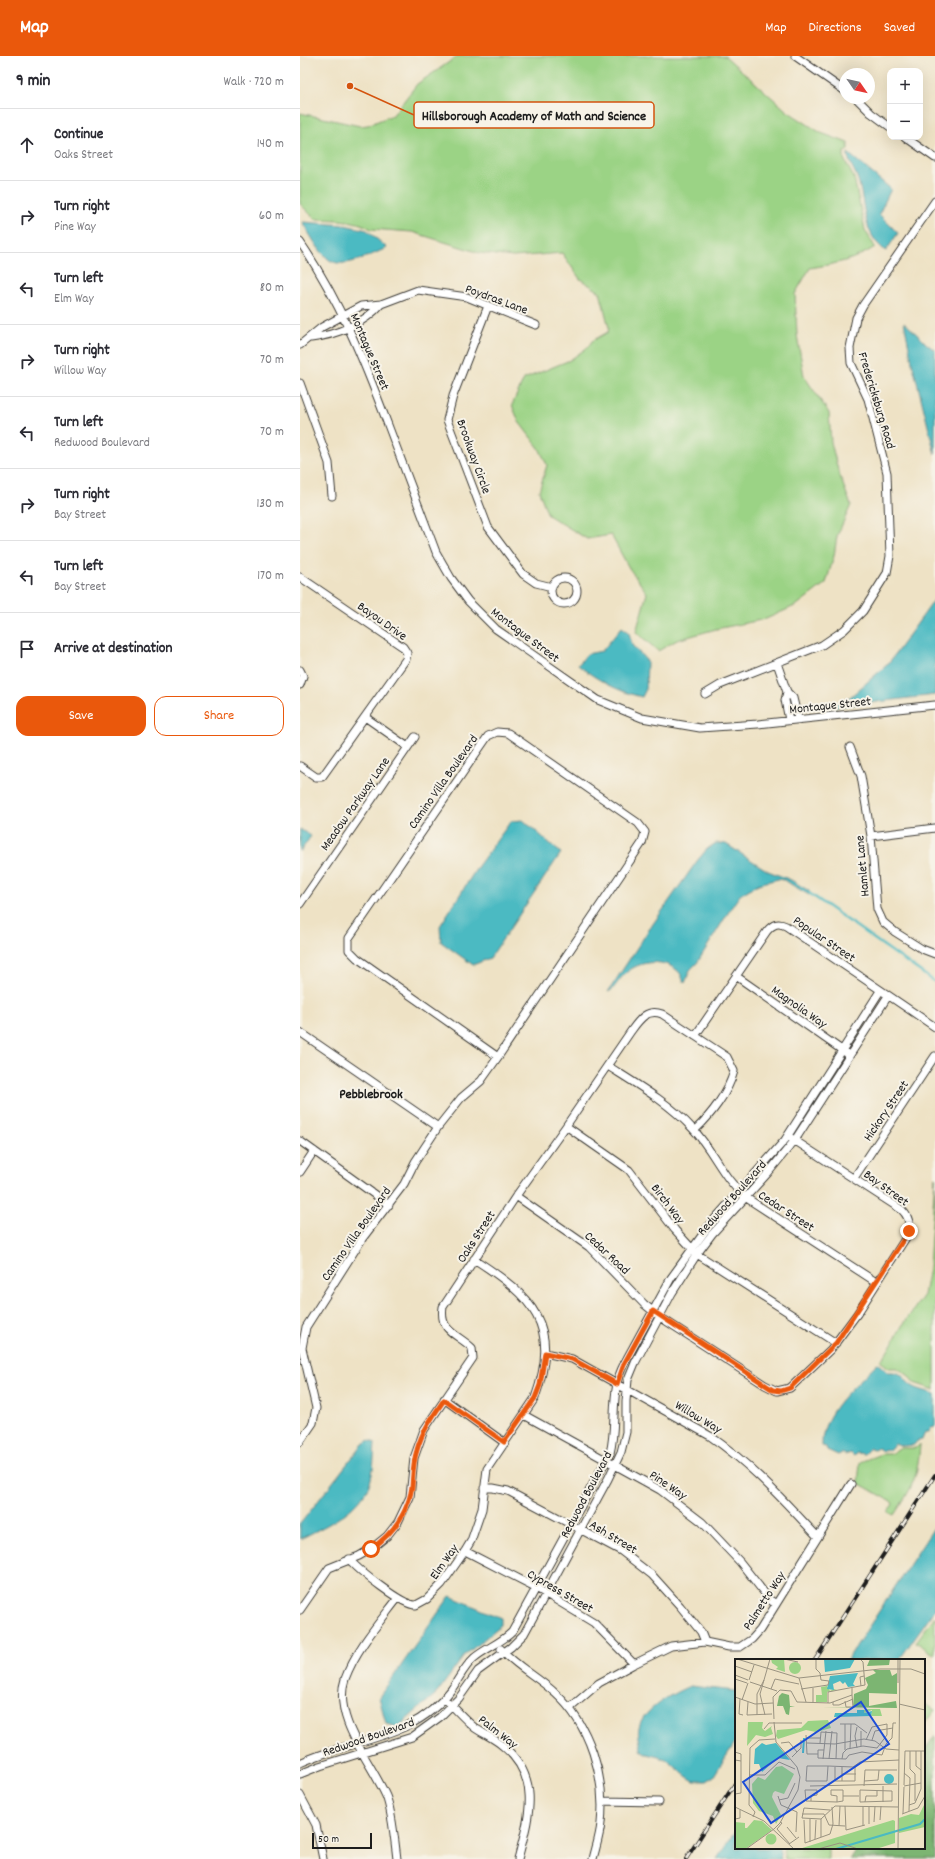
<!DOCTYPE html>
<html lang="en">
<head>
<meta charset="utf-8">
<style>
  :root { --surface:#fff; --page:#f2f2f3; --text:#2b2b33; --muted:#7c7c81; --line:#e1e1e2; --accent:#ea580c }
  body { margin:0; font-family:Dekko,sans-serif; background:var(--page); color:var(--text) }
  .controls { position:absolute; right:12px; top:12px; display:grid; overflow:hidden; border-radius:8px; box-shadow:0 4px 16px #0002 }
  .controls button { width:36px; height:36px; display:grid; place-items:center; padding:0; border:0; border-bottom:1px solid var(--line); background:var(--surface); color:var(--text); font:20px sans-serif }
  .compass { position:absolute; left:539px; top:12px; width:36px; height:36px; border-radius:50%; background:var(--surface); box-shadow:0 4px 16px #0002; rotate:124deg }
  .scale { position:absolute; left:12px; bottom:10px; width:60px; box-sizing:border-box; padding-left:4px; border:2px solid #1c1c1c; border-top:0; font-size:11px; line-height:14px; white-space:nowrap; color:#1c1c1c; -webkit-text-stroke:3px #f7f3e8; paint-order:stroke }
  .stop { position:absolute; width:12px; height:12px; margin:-9px; border:3px solid #ea580c; border-radius:50%; background:#fff }
  .stop.end { background:#ea580c; border-color:#fff; box-shadow:0 1px 4px #0008 }
  .list { margin:0; padding:0; list-style:none }
  h2 { display:flex; justify-content:space-between; align-items:center; height:52px; margin:0; padding:0 16px; font-size:17px }
  h2 small { font-size:13px; font-weight:400; color:var(--muted) }
  .list li { display:grid; grid-template-columns:26px 1fr auto; gap:12px; align-items:center; box-sizing:border-box; height:72px; padding:0 16px; border-top:1px solid var(--line) }
  .list b { display:block; font-size:15px; white-space:nowrap }
  .list p { margin:0; font-size:13px; white-space:nowrap; color:var(--muted) }
  .list em { font-size:13px; font-style:normal; color:var(--muted) }
  .actions { display:flex; gap:8px; padding:12px 16px }
  .actions a { flex:1; padding:9px 0; border:1px solid var(--accent); border-radius:12px; text-align:center; font-size:14px; color:var(--accent) }
  .actions .main { background:var(--accent); color:#fff }
  .icon { flex:none; width:22px; height:22px; fill:none; stroke:currentColor; stroke-width:2; stroke-linecap:round; stroke-linejoin:round }
  .map { position:relative; flex:none; width:635px; height:1803px; overflow:hidden }
  header { display:flex; align-items:center; gap:24px; box-sizing:border-box; height:56px; padding:0 20px; background:var(--accent); color:#fff }
  header strong { font-size:19px }
  nav { display:flex; gap:22px; margin-inline-start:auto; font-size:14px }
  main { display:flex }
  aside { flex:1; background:var(--surface) }
  .map>svg:first-child { display:block }
  .green { fill:#9bd385; stroke:#5c7850 }
  .forest { fill:#7cb572; stroke:#4c6847 }
  .water { fill:#4bbac2; stroke:#346b6f }
  .lines { fill:none; stroke-linecap:round; stroke-linejoin:round }
  .stream { stroke:#4bbac2; stroke-width:2.5 }
  .minor-casing { stroke:#3c3a35; stroke-width:9 }
  .minor { stroke:#fff; stroke-width:7 }
  .rail-casing { stroke:#1c1c1c; stroke-width:4 }
  .rail { stroke:#f7f3e8; stroke-width:2.5; stroke-dasharray:8; stroke-linecap:butt }
  .route { stroke:#ea580c; stroke-width:5 }
  .labels { text-anchor:middle; stroke-width:4; stroke-linejoin:round; paint-order:stroke }
  .street-label { font-size:13px; fill:#1c1c1c; stroke:#f7f3e8 }
  .neighbourhood-label { font-size:14px; font-weight:bold; fill:#1c1c1c; stroke:#f7f3e8 }
  .inset-river { fill:none; stroke:#4bbac2; stroke-width:2 }
  .inset-road { fill:none; stroke:#9a9381; stroke-width:1 }
  .view { fill:#1d4ed8; fill-opacity:0.15; stroke:#1d4ed8; stroke-width:2 }
  .inset-edge { fill:none; stroke:#1c1c1c; stroke-width:2 }
  .leader { fill:none; stroke:#d4530e; stroke-width:1.5 }
  .callout-dot { fill:#d4530e; stroke:#f7f3e8; stroke-width:1.5 }
  .callout { fill:#f7f3e8; stroke:#d4530e; stroke-width:1.5 }
  .callout-label { font-size:14px; text-anchor:middle; font-weight:bold; fill:#1c1c1c }
</style>
</head>
<body>
<header>
<strong>Map</strong>
<nav><a>Map</a><a>Directions</a><a>Saved</a></nav>
</header>
<main>
<aside>
<h2>9 min<small>Walk · 720 m</small></h2>
<ul class="list">
<li><svg class="icon" aria-label="ahead" viewBox="0 0 24 24"><path d="M12 20V5M6 11l6-6 6 6"/></svg><div><b>Continue</b><p>Oaks Street</p></div><em>140 m</em></li>
<li><svg class="icon" aria-label="right" viewBox="0 0 24 24"><path d="M7 20v-9h11M14 6l5 5-5 5"/></svg><div><b>Turn right</b><p>Pine Way</p></div><em>60 m</em></li>
<li><svg class="icon" aria-label="left" viewBox="0 0 24 24"><path d="M17 20v-9H6M10 6l-5 5 5 5"/></svg><div><b>Turn left</b><p>Elm Way</p></div><em>80 m</em></li>
<li><svg class="icon" aria-label="right" viewBox="0 0 24 24"><path d="M7 20v-9h11M14 6l5 5-5 5"/></svg><div><b>Turn right</b><p>Willow Way</p></div><em>70 m</em></li>
<li><svg class="icon" aria-label="left" viewBox="0 0 24 24"><path d="M17 20v-9H6M10 6l-5 5 5 5"/></svg><div><b>Turn left</b><p>Redwood Boulevard</p></div><em>70 m</em></li>
<li><svg class="icon" aria-label="right" viewBox="0 0 24 24"><path d="M7 20v-9h11M14 6l5 5-5 5"/></svg><div><b>Turn right</b><p>Bay Street</p></div><em>130 m</em></li>
<li><svg class="icon" aria-label="left" viewBox="0 0 24 24"><path d="M17 20v-9H6M10 6l-5 5 5 5"/></svg><div><b>Turn left</b><p>Bay Street</p></div><em>170 m</em></li>
<li><svg class="icon" aria-label="arrive" viewBox="0 0 24 24"><path d="M6 21V4h12l-3 4 3 4H6"/></svg><div><b>Arrive at destination</b></div></li>
</ul>
<div class="actions"><a class="main">Save</a><a>Share</a></div>
</aside>
<div class="map">
<svg width="635" height="1803" viewBox="0 0 635 1803">
  <rect width="100%" height="100%" fill="#f7f3e8"/>
  <filter id="ink" filterUnits="userSpaceOnUse"><feTurbulence type="fractalNoise" baseFrequency=".025" numOctaves="2"/><feDisplacementMap in="SourceGraphic" scale="8" xChannelSelector="R" yChannelSelector="G"/><feConvolveMatrix kernelMatrix="1 2 1 2 8 2 1 2 1" color-interpolation-filters="sRGB"/></filter>
  <filter id="wash" filterUnits="userSpaceOnUse"><feTurbulence type="fractalNoise" baseFrequency=".012" numOctaves="4" result="noise"/><feDisplacementMap in="SourceGraphic" scale="16" xChannelSelector="R" yChannelSelector="G"/><feGaussianBlur stdDeviation="0.9" result="paint"/><feColorMatrix in="noise" values="0 0 0 0 0 0 0 0 0 0 0 0 0 0 0 0 0 1.4 0 .05"/><feComposite in="paint" operator="in"/></filter>
  <g filter="url(#wash)">
    <rect width="100%" height="100%" fill="#eee2c5"/>
    <path class="green" d="M 158,0 L 425,0 L 487,55 L 521,77 L 548,87 L 548,94 L 544,96 L 544,103 L 554,122 L 565,174 L 575,191 C 554,205 534,208 510,212 L 495,238 L 497,279 L 504,320 L 529,357 L 531,386 L 539,418 L 551,449 L 537,480 L 534,500 L 526,527 L 497,549 L 466,563 L 416,573 L 377,584 L 358,595 L 336,576 L 347,537 L 329,512 L 311,479 L 287,483 L 248,459 L 239,435 L 247,409 L 239,392 L 219,366 L 212,349 L 224,323 L 270,304 L 288,291 L 292,285 L 308,276 L 309,272 L 300,236 L 280,223 L 262,197 L 213,201 L 180,197 L 112,176 L 71,173 C 57,163 32,164 15,163 L 0,148 L 0,57 L 60,70 L 68,69 L 93,59 L 117,28 Z
      M 635,1121 L 635,1334 L 614,1327 L 608,1319 L 597,1312 L 589,1312 L 580,1305 L 586,1298 L 602,1270 L 624,1239 L 629,1212 Z
      M 620,1388 C 618,1422 612,1432 594,1459 L 588,1456 L 593,1448 L 591,1445 L 558,1427 L 560,1406 L 581,1398 L 591,1398 L 599,1392 L 616,1392 Z
      M 635,1560 L 635,1599 L 616,1586 Z
      M 624,1647 L 635,1654 L 624,1668 Z
      M 482,1792 L 528,1792 L 528,1803 L 485,1803 Z"/>
    <path class="forest" d="M 635,1679 L 635,1803 L 550,1803 L 558,1792 L 624,1792 L 624,1695 Z"/>
    <path class="water" d="M 548,97 L 591,133 L 579,158 L 598,177 L 586,195 C 561,178 566,146 557,121 C 554,113 548,106 548,97 Z
      M 2,166 L 44,169 L 67,174 L 87,192 C 72,198 41,216 27,202 C 17,193 10,178 2,166 Z
      M 604,266 L 628,289 L 635,294 L 635,398 L 612,306 Z
      M 635,543 L 635,639 L 527,652 L 549,642 L 588,608 Z
      M 322,571 L 329,577 L 332,589 L 347,605 L 346,633 L 342,641 C 319,636 297,624 278,609 L 287,598 L 302,595 Z
      M 223,764 L 261,797 L 190,902 L 173,909 L 141,886 L 140,870 L 178,810 L 211,765 Z
      M 0,773 L 11,780 L 0,796 Z
      M 416,787 L 426,788 L 468,815 L 491,824 L 509,835 L 509,839 L 484,824 L 478,823 L 458,828 L 448,834 L 440,839 L 433,849 L 397,907 L 390,914 L 385,927 C 382,924 382,918 378,915 C 362,901 335,905 322,921 C 317,926 314,934 308,936 L 346,878 L 397,805 L 407,793 Z
      M 577,1307 L 588,1316 C 603,1315 602,1322 611,1329 C 617,1334 628,1335 635,1338 L 635,1370 L 631,1371 L 629,1376 L 625,1376 L 622,1384 L 617,1385 L 614,1389 L 602,1390 L 595,1387 L 589,1394 L 582,1395 L 578,1392 L 573,1393 L 570,1392 L 564,1398 L 557,1397 L 553,1400 L 550,1397 L 545,1399 L 542,1397 L 538,1399 L 527,1394 L 526,1391 L 522,1390 C 521,1355 556,1330 577,1307 Z
      M 69,1384 L 75,1387 C 74,1402 74,1422 66,1435 C 52,1459 23,1471 0,1483 L 0,1468 L 62,1389 Z
      M 635,1470 L 635,1553 L 599,1604 L 547,1604 Z
      M 150,1540 L 201,1562 L 201,1569 L 164,1600 L 137,1637 L 98,1671 L 86,1668 L 79,1641 Z
      M 390,1630 L 436,1635 L 436,1685 L 413,1721 L 407,1725 L 394,1725 L 386,1720 L 366,1703 L 347,1698 L 341,1694 C 341,1687 337,1679 339,1672 C 343,1653 373,1637 390,1630 Z
      M 436,1774 L 436,1792 L 479,1792 L 481,1803 L 417,1803 Z"/>
    <g class="lines">
      <path class="stream" d="M 509,837 L 635,926"/>
    </g>
  </g>
  <g filter="url(#ink)">
    <g class="lines">
      <g class="minor-casing">
        <path id="minor" d="M 495,0 L 545,35
          M 556,42 L 571,57 L 590,71
          M 605,81 L 635,102
          M 0,186 C 39,243 64,305 88,369 C 104,411 120,453 136,496 L 151,522 L 168,545 L 196,573 L 298,644 L 342,662 L 400,672 L 458,668 L 635,649
          M 188,250 L 153,340 L 147,364 L 188,471 L 223,518 L 236,527 L 252,531
          M 11,282 C 36,279 64,268 81,248
          M 0,289 L 22,271 L 61,250 L 81,248 L 118,234 L 167,241 L 236,269
          M 0,327 L 29,407 L 32,440
          M 0,521 L 103,591 L 107,597 L 106,603 L 22,721 L 16,721 L 0,710
          M251 535a13 13 0 1 1 26 0a13 13 0 1 1-26 0Z
          M 477,607 L 487,636 L 493,642 L 498,663
          M 0,614 L 3,620 L 0,629
          M 487,636 L 485,644 L 489,664
          M 405,638 L 420,629 L 522,589 L 544,574 L 563,555 L 587,517 L 590,500 L 587,417 L 568,343 L 551,307 L 550,292 L 556,262 L 563,249 L 635,145
          M 65,661 L 108,691
          M 197,676 L 208,677 L 338,767 L 345,776 L 342,787 L 198,1001 L 57,902 L 49,894 L 49,882 L 188,680 Z
          M 550,691 L 561,720 L 571,780 L 577,853 L 583,866 L 595,876 L 622,893 L 635,898
          M 571,780 L 635,772
          M 0,848 L 115,681
          M 436,920 L 546,997
          M 0,976 L 138,1071
          M 395,980 L 467,875 C 473,868 478,866 486,870 L 635,971
          M 308,1010 C 338,1029 369,1047 393,1073 C 413,1094 423,1122 445,1141 L 576,1226
          M 266,1070 L 329,1114 L 375,1174 L 397,1198 L 536,1287
          M 0,1085 L 89,1149
          M 0,1116 L 14,1095
          M 554,1122 L 635,1000
          M 216,1140 L 289,1191 L 344,1248 L 360,1261 L 465,1329 L 477,1335 L 490,1332 L 531,1293 L 557,1258 L 607,1180 C 611,1171 610,1162 602,1154 L 491,1082
          M 245,1297 L 272,1303 L 410,1380 C 451,1408 483,1444 517,1480
          M 144,1343 L 205,1387
          M 224,1359 L 360,1434 L 402,1466 L 440,1506 L 470,1544 L 476,1548
          M 0,1386 L 13,1367 L 16,1352 L 2,1292 L 6,1271 L 62,1183 L 104,1128 L 115,1106 L 138,1071 L 161,1042 L 181,1025 L 198,1001
          M 184,1432 L 193,1432 L 208,1435 L 321,1495 L 352,1519 L 380,1550 L 401,1576 L 405,1586
          M 165,1495 L 233,1530 L 294,1567 L 334,1608
          M 49,1503 C 58,1514 103,1550 116,1549 L 127,1543 L 142,1528 L 165,1495 L 171,1485 L 182,1453 L 187,1413 L 235,1342 C 261,1269 233,1241 174,1203
          M 0,1554 L 29,1512 L 59,1500 L 71,1493 L 87,1480 L 98,1466 L 110,1441 L 114,1402 L 124,1374 L 173,1302 L 172,1292 C 158,1278 139,1276 143,1251 L 216,1140 L 266,1070 L 331,975 C 339,964 347,952 362,958 L 427,1001 L 434,1015 C 428,1037 411,1059 395,1074
          M 201,1593 C 217,1611 238,1621 255,1637 C 290,1668 306,1722 301,1767 C 300,1779 296,1791 293,1803
          M 144,1642 C 155,1652 164,1663 175,1672 C 184,1678 195,1683 203,1690 C 242,1722 229,1761 218,1803
          M 270,1652 L 299,1627 L 334,1608 L 371,1590 L 405,1586 L 429,1591 L 440,1591 L 452,1583 L 460,1574 L 551,1428
          M 0,1707 C 34,1691 72,1686 107,1670 C 123,1662 140,1649 151,1634 C 159,1623 164,1611 174,1602 C 186,1592 201,1587 212,1576 L 310,1397 C 316,1374 312,1351 317,1328 C 318,1321 321,1314 324,1308 L 371,1222 L 411,1167 L 485,1084 L 580,935
          M 0,1718 L 20,1710 L 112,1681 L 140,1661 L 159,1642 L 178,1615 L 211,1591 L 224,1578 L 308,1423 L 321,1396 L 326,1376 L 326,1345 L 328,1324 L 335,1307 L 372,1237 L 397,1198 L 412,1178 L 468,1117 L 495,1084 L 588,940
          M 0,1739 L 16,1769 L 23,1803
          M 303,1745 L 359,1746
          M 97,1803 C 95,1787 92,1754 86,1740 C 71,1706 32,1662 45,1623 C 56,1593 79,1567 98,1542"/>
      </g>
      <use href="#minor" class="minor"/>
      <g class="rail-casing">
        <path id="rail" d="M 515,1604 L 635,1419
          M 386,1803 L 436,1726"/>
      </g>
      <use href="#rail" class="rail"/>
    </g>
  </g>
  <g class="lines" filter="url(#ink)">
    <path class="route" d="M 71,1493 C 92,1478 108,1457 112,1431 C 113,1418 113,1406 117,1394 C 122,1375 133,1360 144,1344 L 204,1386 L 235,1342 L 240,1329 L 245,1297 L 272,1303 L 317,1328 L 324,1308 L 353,1255 L 473,1334 L 481,1335 L 490,1332 L 536,1287 L 609,1175"/>
  </g>
  <g class="labels">
    <g class="street-label">
      <text transform="translate(197 242) rotate(20)" y="5">Poydras Lane</text>
      <text transform="translate(71 295) rotate(67)" y="5">Montague Street</text>
      <text transform="translate(578 344) rotate(73)" y="5">Fredericksburg Road</text>
      <text transform="translate(175 400) rotate(70)" y="5">Brookway Circle</text>
      <text transform="translate(83 564) rotate(35)" y="5">Bayou Drive</text>
      <text transform="translate(226 578) rotate(37)" y="5">Montague Street</text>
      <text transform="translate(530 648) rotate(-6)" y="5">Montague Street</text>
      <text transform="translate(142 725) rotate(-55)" y="5">Camino Villa Boulevard</text>
      <text transform="translate(54 747) rotate(-55)" y="5">Meadow Parkway Lane</text>
      <text transform="translate(561 810) rotate(-95)" y="5">Hamlet Lane</text>
      <text transform="translate(525 882) rotate(34)" y="5">Popular Street</text>
      <text transform="translate(500 950) rotate(35)" y="5">Magnolia Way</text>
      <text transform="translate(585 1054) rotate(-56)" y="5">Hickory Street</text>
      <text transform="translate(587 1131) rotate(36)" y="5">Bay Street</text>
      <text transform="translate(431 1141) rotate(-48)" y="5">Redwood Boulevard</text>
      <text transform="translate(369 1147) rotate(53)" y="5">Birch Way</text>
      <text transform="translate(487 1154) rotate(33)" y="5">Cedar Street</text>
      <text transform="translate(55 1177) rotate(-55)" y="5">Camino Villa Boulevard</text>
      <text transform="translate(175 1180) rotate(-57)" y="5">Oaks Street</text>
      <text transform="translate(308 1196) rotate(43)" y="5">Cedar Road</text>
      <text transform="translate(399 1360) rotate(31)" y="5">Willow Way</text>
      <text transform="translate(369 1428) rotate(34)" y="5">Pine Way</text>
      <text transform="translate(285 1438) rotate(-62)" y="5">Redwood Boulevard</text>
      <text transform="translate(314 1480) rotate(31)" y="5">Ash Street</text>
      <text transform="translate(143 1505) rotate(-55)" y="5">Elm Way</text>
      <text transform="translate(261 1534) rotate(30)" y="5">Cypress Street</text>
      <text transform="translate(463 1544) rotate(-57)" y="5">Palmetto Way</text>
      <text transform="translate(199 1675) rotate(38)" y="5">Palm Way</text>
      <text transform="translate(68 1680) rotate(-19)" y="5">Redwood Boulevard</text>
    </g>
    <g class="neighbourhood-label">
      <text x="71" y="1042">Pebblebrook</text>
    </g>
  </g>
  <g transform="translate(435 1603)">
    <rect width="190" height="190" fill="#eee2c5"/>
    <path d="M 36,0 L 49,0 L 50,13 L 41,10 L 43,8 L 37,4 ZM54 9a6 6 0 1 1 12 0a6 6 0 1 1-12 0ZM 92,27 L 95,32 L 99,30 L 102,31 L 92,33 L 92,43 L 81,43 L 81,29 L 81,36 L 87,36 L 86,28 ZM 133,50 L 145,50 L 147,57 L 136,57 L 137,51 L 129,54 L 129,51 ZM 93,61 L 96,69 L 81,73 L 71,71 L 43,80 L 41,77 L 42,71 L 66,69 L 73,62 ZM 13,63 L 28,63 L 27,69 L 30,72 L 37,67 L 36,69 L 38,75 L 30,78 L 21,76 L 12,87 ZM 47,107 L 59,115 L 49,135 L 40,132 L 38,134 L 37,138 L 46,156 L 41,165 L 38,157 L 24,152 L 18,144 L 17,125 L 23,118 L 30,121 L 41,108 ZM 190,144 L 190,168 L 164,174 L 164,159 L 176,155 L 184,156 ZM 19,161 L 27,162 L 37,171 L 10,190 L 0,190 L 0,163 L 10,164 L 10,169 L 12,169 ZM 158,161 L 160,162 L 160,184 L 141,190 L 64,190 ZM30.5 180a5.5 5.5 0 1 1 11 0a5.5 5.5 0 1 1-11 0Z" fill="#9bd385"/>
    <path d="M 135,0 L 155,0 L 154,6 L 132,7 ZM 138,11 L 155,11 L 157,17 L 162,14 L 162,35 L 134,34 L 134,47 L 161,42 L 162,49 L 87,48 L 118,48 L 119,35 L 131,30 L 133,26 L 130,19 L 141,14 ZM 47,34 L 54,36 L 55,47 L 60,48 L 55,48 L 54,56 L 51,55 L 48,47 L 42,47 L 44,37 Z" fill="#7cb572"/>
    <path d="M 89,0 L 120,0 L 115,9 L 90,13 ZM 123,14 L 118,25 L 120,27 L 113,28 L 110,23 L 108,25 L 105,22 L 98,25 L 99,31 L 92,30 L 95,17 ZM 122,51 L 129,51 L 129,54 L 137,52 L 136,57 L 99,58 L 100,54 L 122,54 ZM 27,84 L 31,86 L 41,84 L 55,101 L 43,99 L 27,113 L 24,105 L 19,105 L 20,90 ZM149 120a5 5 0 1 1 10 0a5 5 0 1 1-10 0Z" fill="#4bbac2"/>
    <path class="inset-river" d="M 68,94 L 69,79M 101,190 L 185,165 L 190,160"/>
    <path class="inset-road" d="M 2,0 L 64,19 L 145,10 L 176,10 L 190,15M 49,0 L 63,3M 163,0 L 163,24M 0,7 L 17,13M 0,16 L 13,21M 64,19 L 71,43M 0,20 L 12,24M 14,21 L 19,6M 15,23 L 42,32M 126,27 L 125,18 L 129,17M 36,30 L 40,20 L 64,25M 66,30 L 93,26 L 94,22 L 86,21 L 85,14 L 81,10 L 81,0M 0,38 L 20,45 L 38,44M 5,40 L 4,55 L 8,56M 7,41 L 13,24M 110,42 L 111,48 L 118,48 L 117,36M 13,43 L 12,56 L 37,55M 98,43 L 98,46 L 104,46 L 118,40M 78,44 L 78,29M 93,44 L 93,33 L 130,26 L 128,3 L 125,0M 164,45 L 190,51M 22,56 L 22,35 L 29,21M 30,56 L 25,35 L 35,0M 39,60 L 38,38 L 45,31 L 56,32 L 62,43 L 95,44 L 117,36 L 117,29M 39,63 L 41,83 L 62,108 L 65,118 L 63,131 L 45,164 L 39,170M 105,65 L 120,65 L 132,74M 110,65 L 110,91M 29,70 L 34,64 L 67,64M 126,72 L 126,87M 71,76 L 72,95 L 83,95M 71,79 L 85,79M 137,81 L 140,72 L 158,69M 46,84 L 54,83 L 62,93M 72,84 L 100,85 L 129,80 L 140,82 L 151,90 L 164,91M 85,84 L 86,73 L 102,74 L 101,100M 122,89 L 120,77 L 122,68M 115,90 L 116,65M 89,91 L 83,91 L 83,99 L 111,100 L 114,96 L 127,93 L 147,96 L 151,85 L 157,79 L 158,64 L 161,64M 175,92 L 175,110 L 180,115 L 180,142M 181,92 L 181,107 L 186,111M 0,93 L 6,95 L 6,102 L 0,101M 57,98 L 66,89 L 66,81M 88,100 L 91,72M 94,100 L 97,72M 107,100 L 108,94 L 112,90 L 128,87 L 142,89 L 152,76 L 152,65 L 137,68 L 131,81M 72,107 L 93,107 L 92,122 L 71,122 ZM 93,107 L 118,108 L 125,103 L 164,101M 100,108 L 100,122 L 120,122 L 120,107M 169,114 L 175,119 L 174,152M 107,115 L 121,115M 15,116 L 30,116 L 44,103 L 60,110M 107,122 L 107,108M 129,122 L 143,121 L 144,111M 169,126 L 170,92 L 190,92M 75,127 L 162,125M 129,127 L 130,111 L 162,111M 148,127 L 148,143M 169,127 L 186,124M 125,131 L 157,132 L 157,142 L 125,143 ZM 0,135 L 6,134 L 6,102M 43,137 L 46,146 L 62,153 L 61,173M 108,137 L 124,137M 44,141 L 53,139 L 60,124M 76,142 L 76,137 L 82,136 L 82,131 L 70,131 L 71,142 L 102,143 L 108,142 L 108,131 L 96,131 L 96,136 L 102,137 L 102,143M 130,143 L 131,137 L 142,137 L 142,131M 174,146 L 180,144 L 186,130 L 186,92M 110,147 L 111,171 L 130,166M 0,148 L 29,162 L 59,190M 95,151 L 69,149 L 67,159 L 86,160 L 100,147 L 163,148M 168,154 L 169,128M 67,155 L 89,155 L 94,166 L 110,167M 167,155 L 183,149 L 190,137M 18,158 L 20,153 L 14,146 L 15,89 L 24,81 L 40,80M 0,160 L 5,159 L 5,151M 86,160 L 86,178M 69,161 L 70,184 L 95,175 L 98,165 L 97,148M 145,161 L 146,147M 45,163 L 47,164 L 42,170 L 55,185M 139,163 L 140,147M 134,165 L 134,147M 104,167 L 105,147M 128,167 L 128,147M 52,168 L 61,179M 80,180 L 81,161M 75,183 L 75,160M 54,185 L 64,178M 11,190 L 39,170M 83,190 L 105,184 L 123,190M 163,190 L 165,0"/>
    <path class="view" d="M 126,43 L 154,85 L 36,164 L 8,123 Z"/>
    <rect width="190" height="190" class="inset-edge"/>
  </g>
  <path class="leader" d="M50 30L114 59"/>
  <circle class="callout-dot" cx="50" cy="30" r="4"/>
  <rect class="callout" x="114" y="46" width="240" height="26" rx="4"/>
  <g class="callout-label">
    <text x="234" y="64">Hillsborough Academy of Math and Science</text>
  </g>
</svg>
<div class="controls">
<button>+</button>
<button>−</button>
</div>
<svg class="compass" viewBox="-18 -18 36 36"><path d="M0-13l5 13h-10z" fill="#e53935"/><path d="M0 13l5-13h-10z" fill="#7c7c81"/></svg>
<div class="scale">50 m</div>
<div class="stop" style="left:71px;top:1493px"></div>
<div class="stop end" style="left:609px;top:1175px"></div>
</div>
</main>
</body>
</html>
